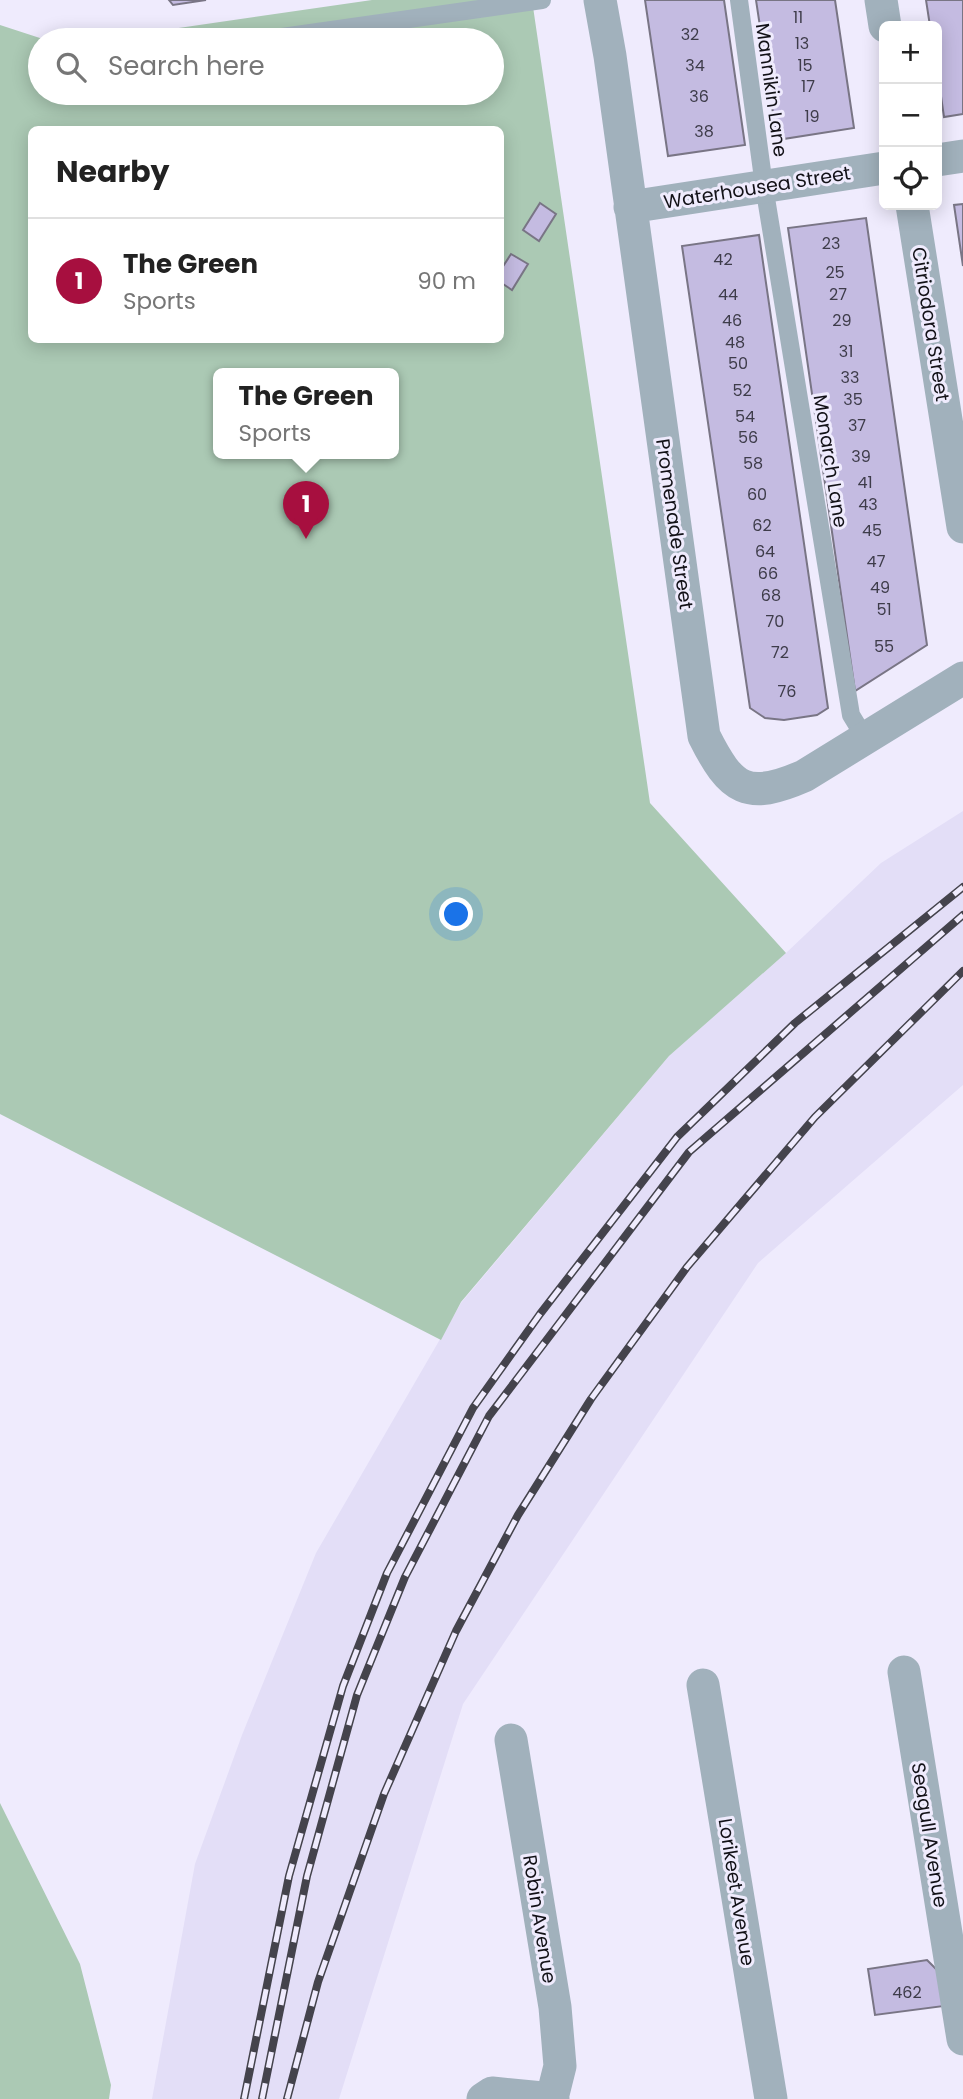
<!DOCTYPE html>
<html lang="en">
<head>
<meta charset="utf-8">
<style>
  :root { --surface:#fff; --page:#f2f2f2; --text:#222; --muted:#767676; --line:#e0e0e0; --accent:#a70f3f }
  body { margin:0; font-family:Poppins,sans-serif; background:var(--page); color:var(--text) }
  .controls { position:absolute; right:21px; top:21px; display:grid; overflow:hidden; border-radius:10px; box-shadow:0 4px 18px #0003 }
  .controls button { width:63px; height:63px; display:grid; place-items:center; padding:0; border:0; border-bottom:2px solid var(--line); background:var(--surface); color:var(--text); font:35px sans-serif }
  .you { position:absolute; left:457px; top:915px; width:24px; height:24px; margin:-18px; border:5px solid #fff; border-radius:50%; background:#1a73e8; box-shadow:0 0 0 10px #1a73e833 }
  .badge { display:grid; place-items:center; width:46px; height:46px; border-radius:50%; background:var(--accent); color:#fff; font-size:23px; font-weight:700 }
  .pin { position:absolute; translate:-50% -58px; filter:drop-shadow(0 2px 4px #0008) }
  .pin::after { content:''; position:absolute; top:37px; width:24px; height:21px; background:inherit; clip-path:polygon(0 0,100% 0,50% 100%) }
  .popup { position:absolute; left:213px; top:368px; width:186px; height:91px; box-sizing:border-box; display:grid; place-content:center; border-radius:10px; background:var(--surface); filter:drop-shadow(0 2px 5px #0005); font-size:23px; white-space:nowrap; color:var(--muted) }
  .popup b { font-size:26px; color:var(--text) }
  .popup::after { content:''; position:absolute; left:50%; top:100%; margin-left:-14px; border:14px solid transparent; border-top-color:var(--surface) }
  .list { margin:0; padding:0; list-style:none }
  h2 { display:flex; justify-content:space-between; align-items:center; height:91px; margin:0; padding:0 28px; font-size:30px }
  h2 small { font-size:23px; font-weight:400; color:var(--muted) }
  .list li { display:grid; grid-template-columns:46px 1fr auto; gap:21px; align-items:center; box-sizing:border-box; height:126px; padding:0 28px; border-top:2px solid var(--line) }
  .list b { display:block; font-size:26px; white-space:nowrap }
  .list p { margin:0; font-size:23px; white-space:nowrap; color:var(--muted) }
  .list em { font-size:23px; font-style:normal; color:var(--muted) }
  .icon { flex:none; width:38px; height:38px; fill:none; stroke:currentColor; stroke-width:2; stroke-linecap:round; stroke-linejoin:round }
  .map { position:relative; flex:none; width:963px; height:2099px; overflow:hidden }
  .search { position:absolute; background:var(--surface); box-shadow:0 4px 18px #0003; left:28px; top:28px; width:476px; height:77px; display:flex; align-items:center; gap:18px; box-sizing:border-box; padding:0 24px; border-radius:38px; color:var(--muted); font-size:26px }
  .panel { position:absolute; background:var(--surface); box-shadow:0 4px 18px #0003; left:28px; top:126px; width:476px; height:217px; border-radius:10px }
  .map>svg:first-child { display:block }
  .built { fill:#e3def7 }
  .green { fill:#abc9b4; fill-rule:evenodd }
  .building { fill:#c4bbe1; stroke:#797585; stroke-width:2 }
  .lines { fill:none; stroke-linecap:round; stroke-linejoin:round }
  .service { stroke:#a1b1bc; stroke-width:18 }
  .minor { stroke:#a1b1bc; stroke-width:33 }
  .rail-casing { stroke:#44434c; stroke-width:8 }
  .rail { stroke:#efebfd; stroke-width:5; stroke-dasharray:16; stroke-linecap:butt }
  .labels { text-anchor:middle; stroke-width:6; stroke-linejoin:round; paint-order:stroke }
  .number-label { font-size:16px; fill:#3e3c4a }
  .street-label { font-size:19px; fill:#121117; stroke:#efebfd }
</style>
</head>
<body>
<div class="map">
<svg width="963" height="2099" viewBox="0 0 963 2099">
  <rect width="100%" height="100%" fill="#efebfd"/>
  <path class="built" d="M 963,811 L 963,1085 L 758,1263 L 463,1704 L 339,2099 L 152,2099 L 195,1864 L 242,1735 L 316,1553 L 461,1303 L 669,1056 L 786,953 L 881,863 Z"/>
  <path class="green" d="M 372,0 L 532,0 L 650,803 L 786,953 L 669,1056 L 461,1302 L 441,1340 L 0,1114 L 0,25 L 46,40 L 40,40 L 40,93 L 492,93 L 492,40 L 96,40 ZM 32,130 L 500,130 L 500,340 L 32,340 ZM 218,373 L 394,373 L 394,453 L 218,453 Z
    M 0,1803 L 80,1964 L 111,2085 L 109,2099 L 0,2099 Z"/>
  <path class="building" d="M 169,0 L 206,0 L 173,5 Z
    M 645,0 L 724,0 L 745,145 L 668,156 Z
    M 756,0 L 835,0 L 854,128 L 777,140 Z
    M 926,0 L 963,0 L 963,114 L 944,117 L 937,69 L 937,26 L 930,26 Z
    M 540,203 L 556,214 L 539,241 L 523,230 Z
    M 963,204 L 963,266 L 954,205 Z
    M 866,218 L 927,645 L 855,691 L 788,228 Z
    M 759,235 L 828,708 L 817,715 L 784,720 L 765,718 L 750,708 L 682,246 Z
    M 511,254 L 528,264 L 512,290 L 500,282 L 500,271 Z
    M 927,1960 L 939,1972 L 944,2006 L 875,2015 L 868,1969 Z"/>
  <g class="lines">
    <path class="service" d="M 739,0 L 764,186 L 851,715 L 865,738
      M 261,40 L 542,0"/>
    <path class="minor" d="M 600,0 L 610,56 L 704,736 C 731,790 747,801 804,776 L 963,678
      M 881,0 L 885,26
      M 937,160 L 963,156
      M 912,205 L 963,527
      M 630,207 L 884,168
      M 904,1672 L 963,2039
      M 703,1685 L 771,2099
      M 511,1740 L 555,2007 L 560,2066 L 552,2098
      M 483,2099 L 492,2093 L 553,2099"/>
    <g class="rail-casing">
      <path id="rail" d="M 244,2099 L 289,1876 L 343,1686 L 387,1573 L 473,1408 L 540,1314 L 677,1137 L 795,1023 L 963,887
        M 262,2099 L 307,1876 L 357,1695 L 405,1577 L 489,1416 L 689,1152 L 963,915
        M 287,2099 L 318,1982 L 384,1794 L 456,1631 L 518,1515 L 591,1399 L 687,1267 L 815,1117 L 963,971"/>
    </g>
    <use href="#rail" class="rail"/>
  </g>
  <g class="labels">
    <g class="number-label">
      <text x="798" y="23">11</text>
      <text x="690" y="40">32</text>
      <text x="802" y="49">13</text>
      <text x="695" y="71">34</text>
      <text x="805" y="71">15</text>
      <text x="808" y="92">17</text>
      <text x="699" y="102">36</text>
      <text x="812" y="122">19</text>
      <text x="704" y="137">38</text>
      <text x="831" y="249">23</text>
      <text x="723" y="265">42</text>
      <text x="835" y="278">25</text>
      <text x="728" y="300">44</text>
      <text x="838" y="300">27</text>
      <text x="732" y="326">46</text>
      <text x="842" y="326">29</text>
      <text x="735" y="348">48</text>
      <text x="846" y="357">31</text>
      <text x="738" y="369">50</text>
      <text x="850" y="383">33</text>
      <text x="742" y="396">52</text>
      <text x="853" y="405">35</text>
      <text x="745" y="422">54</text>
      <text x="857" y="431">37</text>
      <text x="748" y="443">56</text>
      <text x="861" y="462">39</text>
      <text x="753" y="469">58</text>
      <text x="865" y="488">41</text>
      <text x="757" y="500">60</text>
      <text x="868" y="510">43</text>
      <text x="762" y="531">62</text>
      <text x="872" y="536">45</text>
      <text x="765" y="557">64</text>
      <text x="876" y="567">47</text>
      <text x="768" y="579">66</text>
      <text x="880" y="593">49</text>
      <text x="771" y="601">68</text>
      <text x="884" y="615">51</text>
      <text x="775" y="627">70</text>
      <text x="884" y="652">55</text>
      <text x="780" y="658">72</text>
      <text x="787" y="697">76</text>
      <text x="907" y="1998">462</text>
    </g>
    <g class="street-label">
      <text transform="translate(772 90) rotate(82)" y="7">Mannikin Lane</text>
      <text transform="translate(757 187) rotate(-9)" y="7">Waterhousea Street</text>
      <text transform="translate(931 324) rotate(81)" y="7">Citriodora Street</text>
      <text transform="translate(831 461) rotate(81)" y="7">Monarch Lane</text>
      <text transform="translate(675 524) rotate(82)" y="7">Promenade Street</text>
      <text transform="translate(930 1835) rotate(81)" y="7">Seagull Avenue</text>
      <text transform="translate(737 1892) rotate(81)" y="7">Lorikeet Avenue</text>
      <text transform="translate(540 1919) rotate(81)" y="7">Robin Avenue</text>
    </g>
  </g>
</svg>
<div class="controls">
<button>+</button>
<button>−</button>
<button><svg class="icon" aria-label="locate" viewBox="0 0 24 24"><circle cx="12" cy="12" r="6"/><path d="M12 2v4M12 18v4M2 12h4M18 12h4"/></svg></button>
</div>
<div class="you"></div>
<div class="pin badge" style="left:306px;top:539px">1</div>
<div class="popup"><b>The Green</b>Sports</div>
<div class="search"><svg class="icon" aria-label="search" viewBox="0 0 24 24"><circle cx="10" cy="10" r="6"/><path d="M15 15l6 6"/></svg>Search here</div>
<section class="panel">
<h2>Nearby<small></small></h2>
<ul class="list">
<li><span class="badge">1</span><div><b>The Green</b><p>Sports</p></div><em>90 m</em></li>
</ul>
</section>
</div>
</body>
</html>
